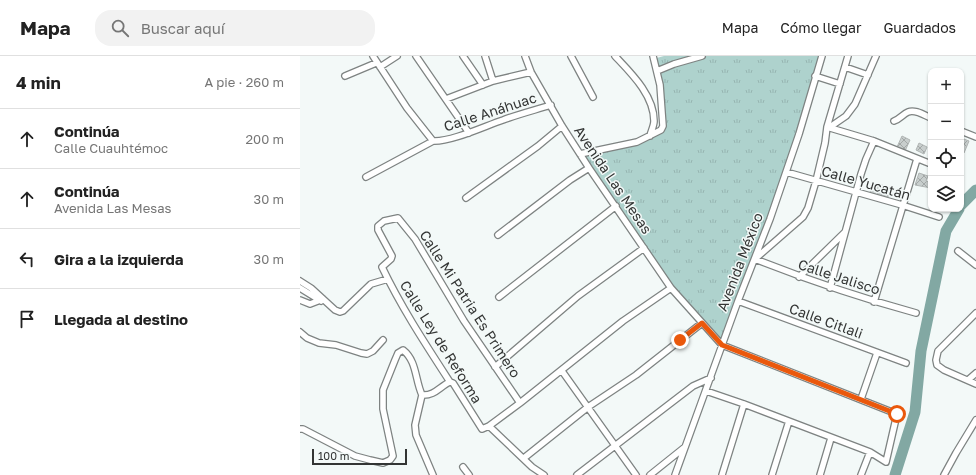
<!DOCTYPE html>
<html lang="es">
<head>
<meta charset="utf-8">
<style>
  :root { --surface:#fff; --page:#f2f2f2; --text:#222; --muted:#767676; --line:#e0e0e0 }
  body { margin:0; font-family:"Golos Text",sans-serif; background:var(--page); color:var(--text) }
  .controls { position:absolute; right:12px; top:12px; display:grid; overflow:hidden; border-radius:8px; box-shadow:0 1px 3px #0004 }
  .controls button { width:36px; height:36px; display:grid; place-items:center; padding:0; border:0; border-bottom:1px solid var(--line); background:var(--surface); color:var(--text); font:20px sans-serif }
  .scale { position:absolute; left:12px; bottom:10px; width:95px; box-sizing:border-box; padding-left:4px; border:2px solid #333534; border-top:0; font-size:11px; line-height:14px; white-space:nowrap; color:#333534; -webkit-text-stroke:3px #f3f9f8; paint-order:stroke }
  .stop { position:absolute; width:12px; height:12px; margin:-9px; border:3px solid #ea580c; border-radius:50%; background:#fff }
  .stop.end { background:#ea580c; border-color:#fff; box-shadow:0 1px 4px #0008 }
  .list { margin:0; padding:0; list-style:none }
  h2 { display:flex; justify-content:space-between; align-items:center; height:52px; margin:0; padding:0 16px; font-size:17px }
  h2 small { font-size:13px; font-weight:400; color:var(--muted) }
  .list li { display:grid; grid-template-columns:26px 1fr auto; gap:12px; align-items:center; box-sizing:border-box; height:60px; padding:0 16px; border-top:1px solid var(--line) }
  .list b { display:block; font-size:15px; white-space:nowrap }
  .list p { margin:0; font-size:13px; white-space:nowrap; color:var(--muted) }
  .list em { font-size:13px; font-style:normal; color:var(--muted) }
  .icon { flex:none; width:22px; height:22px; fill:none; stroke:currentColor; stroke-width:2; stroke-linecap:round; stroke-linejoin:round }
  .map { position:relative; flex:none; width:676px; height:419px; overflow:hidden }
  header { display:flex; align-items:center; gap:24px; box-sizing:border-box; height:56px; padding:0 20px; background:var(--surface); border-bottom:1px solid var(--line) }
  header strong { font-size:19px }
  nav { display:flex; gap:22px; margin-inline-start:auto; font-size:14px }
  .search { width:280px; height:36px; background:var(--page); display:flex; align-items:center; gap:10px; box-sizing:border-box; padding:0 14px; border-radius:16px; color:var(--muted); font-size:15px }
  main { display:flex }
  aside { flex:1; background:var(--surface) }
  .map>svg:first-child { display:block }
  .grass { fill:url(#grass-tufts) }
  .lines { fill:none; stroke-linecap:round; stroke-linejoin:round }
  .river { stroke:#82a8a3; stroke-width:11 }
  .building { fill:url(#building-cross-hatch); stroke:#b0b5b4 }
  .street-casing { stroke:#7e8382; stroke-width:8 }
  .street { stroke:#fff; stroke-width:5.5 }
  .route { stroke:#ea580c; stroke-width:5 }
  .labels { text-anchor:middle; stroke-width:3; stroke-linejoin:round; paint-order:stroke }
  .street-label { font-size:14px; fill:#333534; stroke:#f3f9f8 }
</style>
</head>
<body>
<header>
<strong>Mapa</strong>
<div class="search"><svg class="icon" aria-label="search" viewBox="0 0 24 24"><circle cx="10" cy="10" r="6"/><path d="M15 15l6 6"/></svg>Buscar aquí</div>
<nav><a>Mapa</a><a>Cómo llegar</a><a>Guardados</a></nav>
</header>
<main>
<aside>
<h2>4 min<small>A pie · 260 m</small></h2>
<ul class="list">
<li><svg class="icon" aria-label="ahead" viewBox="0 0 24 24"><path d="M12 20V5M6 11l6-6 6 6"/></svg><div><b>Continúa</b><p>Calle Cuauhtémoc</p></div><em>200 m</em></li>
<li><svg class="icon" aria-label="ahead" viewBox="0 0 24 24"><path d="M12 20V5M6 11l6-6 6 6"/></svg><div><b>Continúa</b><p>Avenida Las Mesas</p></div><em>30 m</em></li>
<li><svg class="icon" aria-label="left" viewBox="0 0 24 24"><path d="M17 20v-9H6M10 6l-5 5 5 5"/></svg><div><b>Gira a la izquierda</b></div><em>30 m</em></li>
<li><svg class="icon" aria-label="arrive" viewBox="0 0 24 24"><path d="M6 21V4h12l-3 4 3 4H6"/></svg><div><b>Llegada al destino</b></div></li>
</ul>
</aside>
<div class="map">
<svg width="676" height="419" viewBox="0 0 676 419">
  <defs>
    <pattern id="grass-tufts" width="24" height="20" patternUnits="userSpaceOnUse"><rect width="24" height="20" fill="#aed2cd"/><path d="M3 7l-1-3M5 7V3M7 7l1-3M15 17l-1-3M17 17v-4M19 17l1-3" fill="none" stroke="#96b5b1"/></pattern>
    <pattern id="building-cross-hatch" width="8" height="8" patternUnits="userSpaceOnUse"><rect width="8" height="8" fill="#c8cecd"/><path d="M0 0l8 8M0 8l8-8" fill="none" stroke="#a3a8a7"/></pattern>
  </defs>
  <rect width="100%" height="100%" fill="#f3f9f8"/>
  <path class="grass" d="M 364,0 L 522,0 L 499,78 L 422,289 L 371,232 L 280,98 L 337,86 L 361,74 L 360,29 L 353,3 Z"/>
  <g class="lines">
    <path class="river" d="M 661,149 L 676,134
      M 595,419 L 615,356 L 621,295 L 646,175 L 659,153"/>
  </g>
  <path class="building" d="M 602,80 L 610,84 L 605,95 L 597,91 Z
    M 664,83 L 669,85 L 664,97 L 661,96 L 661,91 Z
    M 619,87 L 627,91 L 624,98 L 616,94 Z
    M 619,117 L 628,120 L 626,125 L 631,127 L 631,132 L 615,129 Z
    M 572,127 L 590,131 L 588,141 L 570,137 Z"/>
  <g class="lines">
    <g class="street-casing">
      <path id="street" d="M 73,0 L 107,52 L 133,85 C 151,86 185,70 203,64 C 219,58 235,54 251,49
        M 116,0 L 169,77
        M 163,0 L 183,29
        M 185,0 L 193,25
        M 225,0 L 231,16 L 262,70 L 289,112 L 371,232 L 422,289 L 597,358 L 586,406 L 570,396 L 444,348 L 406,335
        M 271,0 L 293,41
        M 315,0 C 331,17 354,39 354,65 C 354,70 351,75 350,80
        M 548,0 L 527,71 L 525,87 L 516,125 L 508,152 L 503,161 L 455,203 C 508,224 561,242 616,257
        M 80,11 L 97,0
        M 545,11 L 568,19
        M 357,15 L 374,8 L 402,0
        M 45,20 L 76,7
        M 515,20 L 540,28
        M 146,43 L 193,25 L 231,16
        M 594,65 C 600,63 603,58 608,56 C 615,53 624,59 631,62
        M 527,71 L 574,85 L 631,108
        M 530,71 L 546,60 L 555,48 L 576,0
        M 661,75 L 676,81
        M 280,98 L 337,86 L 361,74 L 363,70 L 360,29 L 353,0
        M 486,116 L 602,149 L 639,161
        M 66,121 L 133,85
        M 166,142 L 238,90 L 262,70
        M 198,179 L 270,124 L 289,112
        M 658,195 L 676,209
        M 499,221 L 545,176
        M 0,225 L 11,232 L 35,254 L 40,256 L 43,255 L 71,228 L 88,223
        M 0,232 L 21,245
        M 530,232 L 561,118 L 566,103 L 574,85
        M 199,241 L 316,150
        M 0,244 L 10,248 L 23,243
        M 438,245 L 606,307
        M 574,246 L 617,103
        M 676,257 L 638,295 L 636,304 L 637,309 L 644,314 L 676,328
        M 0,276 L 7,282 L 19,287 L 36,289 L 61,297 L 67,298 L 73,295 L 83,284
        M 195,311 L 278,240 L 344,192
        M 262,315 L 336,419
        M 668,324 L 676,317
        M 122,339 L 115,369 L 116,379 L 133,419
        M 561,343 L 577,297
        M 220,347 L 164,265 L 115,183 L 98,162 L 84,165 L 78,170 L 78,174 L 92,200 L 91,203 L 82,211 C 101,251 126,289 150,326 L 153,327 L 182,373 L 189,370 L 220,347 L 323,265 L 371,232
        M 189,370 L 232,411 L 244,419
        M 0,373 L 3,373 L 55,400 L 70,404 L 83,407 L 90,404 L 93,400 L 83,353 L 83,334 L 95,304 L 98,297 L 103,294 C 117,305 115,324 122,339 C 135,340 140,330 150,326
        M 224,402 L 288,351 L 336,319 L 402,267
        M 163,411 L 169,419
        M 277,419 L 393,330 L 411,322
        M 350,419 L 385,391
        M 375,419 L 438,245 L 470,163 L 499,78 L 522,0
        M 422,419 L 444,348
        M 472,419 L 489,365
        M 520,419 L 531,382
        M 561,419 L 570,396
        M 644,419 L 656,397 L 676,364"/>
    </g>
    <use href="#street" class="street"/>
  </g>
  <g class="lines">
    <path class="route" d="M 380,284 L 402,267 L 422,289 L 597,358"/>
  </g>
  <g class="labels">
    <g class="street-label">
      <text transform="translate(190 56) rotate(-18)" y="5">Calle Anáhuac</text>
      <text transform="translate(313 124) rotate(56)" y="5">Avenida Las Mesas</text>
      <text transform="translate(566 127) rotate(16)" y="5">Calle Yucatán</text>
      <text transform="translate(440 206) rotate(-69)" y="5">Avenida México</text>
      <text transform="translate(539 221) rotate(18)" y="5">Calle Jalisco</text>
      <text transform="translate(170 248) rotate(57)" y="5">Calle Mi Patria Es Primero</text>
      <text transform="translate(526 265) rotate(20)" y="5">Calle Citlali</text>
      <text transform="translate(141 286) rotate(58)" y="5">Calle Ley de Reforma</text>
    </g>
  </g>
</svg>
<div class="controls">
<button>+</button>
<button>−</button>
<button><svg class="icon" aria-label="locate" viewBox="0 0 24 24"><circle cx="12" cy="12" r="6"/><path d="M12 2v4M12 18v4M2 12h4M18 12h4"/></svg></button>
<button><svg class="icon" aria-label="layers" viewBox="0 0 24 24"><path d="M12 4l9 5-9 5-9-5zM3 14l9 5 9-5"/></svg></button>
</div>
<div class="scale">100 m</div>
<div class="stop" style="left:597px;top:358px"></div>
<div class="stop end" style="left:380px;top:284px"></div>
</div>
</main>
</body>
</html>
